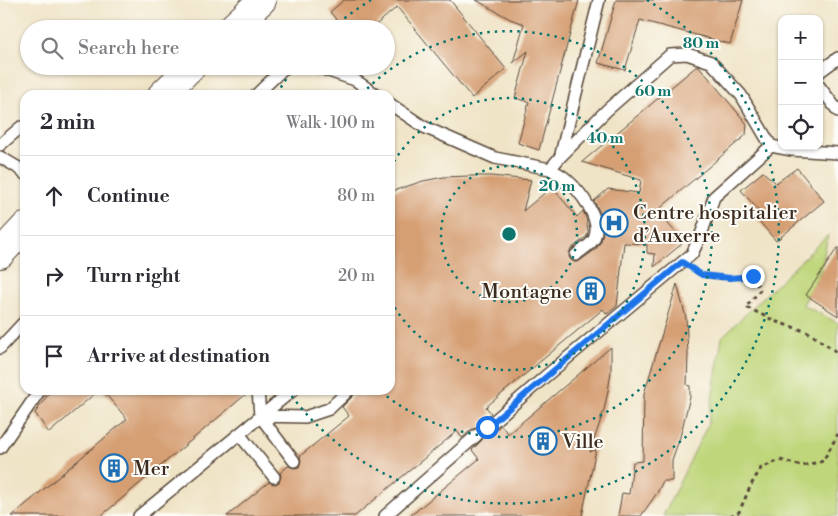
<!DOCTYPE html>
<html lang="en">
<head>
<meta charset="utf-8">
<style>
  :root { --surface:#fff; --page:#f2f2f3; --text:#2b2b33; --muted:#7c7c81; --line:#e1e1e2 }
  body { margin:0; font-family:"Libre Bodoni",serif; background:var(--page); color:var(--text) }
  .controls { position:absolute; right:15px; top:15px; display:grid; overflow:hidden; border-radius:10px; box-shadow:0 1px 4px #0004 }
  .controls button { width:45px; height:45px; display:grid; place-items:center; padding:0; border:0; border-bottom:1px solid var(--line); background:var(--surface); color:var(--text); font:25px sans-serif }
  .stop { position:absolute; width:15px; height:15px; margin:-11px; border:4px solid #1a73e8; border-radius:50%; background:#fff }
  .stop.end { background:#1a73e8; border-color:#fff; box-shadow:0 1px 5px #0008 }
  .list { margin:0; padding:0; list-style:none }
  h2 { display:flex; justify-content:space-between; align-items:center; height:65px; margin:0; padding:0 20px; font-size:21px }
  h2 small { font-size:16px; font-weight:400; color:var(--muted) }
  .list li { display:grid; grid-template-columns:32px 1fr auto; gap:15px; align-items:center; box-sizing:border-box; height:80px; padding:0 20px; border-top:1px solid var(--line) }
  .list b { display:block; font-size:19px; white-space:nowrap }
  .list em { font-size:16px; font-style:normal; color:var(--muted) }
  .icon { flex:none; width:28px; height:28px; fill:none; stroke:currentColor; stroke-width:2; stroke-linecap:round; stroke-linejoin:round }
  .map { position:relative; flex:none; width:838px; height:516px; overflow:hidden }
  .search { position:absolute; background:var(--surface); box-shadow:0 1px 4px #0004; left:20px; top:20px; width:375px; height:55px; display:flex; align-items:center; gap:12px; box-sizing:border-box; padding:0 18px; border-radius:28px; color:var(--muted); font-size:19px }
  .panel { position:absolute; background:var(--surface); box-shadow:0 1px 4px #0004; left:20px; top:90px; width:375px; height:305px; border-radius:15px }
  .map>svg:first-child { display:block }
  .green { fill:#bfd67a; stroke:#7d804c }
  .building { fill:#d59f73 }
  .lines { fill:none; stroke-linecap:round; stroke-linejoin:round }
  .service-casing { stroke:#564637; stroke-width:14 }
  .primary-casing { stroke:#564637; stroke-width:30 }
  .path { stroke:#564637; stroke-width:3; stroke-dasharray:4 4; stroke-linecap:butt }
  .service { stroke:#fff; stroke-width:11 }
  .primary { stroke:#fff; stroke-width:28 }
  .route { stroke:#1a73e8; stroke-width:6 }
  .ring { fill:none; stroke:#0f766e; stroke-width:2.5; stroke-dasharray:2.5 5 }
  .labels { text-anchor:middle; stroke-width:4; stroke-linejoin:round; paint-order:stroke }
  .poi-label { font-size:20px; fill:#3b2a1e; stroke:#fdfcf7; text-anchor:start }
  .centre { fill:#0f766e; stroke:#fdfcf7; stroke-width:2.5 }
  .ring-label { font-size:15px; text-anchor:middle; font-weight:bold; fill:#0f766e; stroke:#fdfcf7; stroke-width:4; stroke-linejoin:round; paint-order:stroke }
</style>
</head>
<body>
<div class="map">
<svg width="838" height="516" viewBox="0 0 838 516">
  <rect width="100%" height="100%" fill="#fdfcf7"/>
  <filter id="ink" filterUnits="userSpaceOnUse"><feTurbulence type="fractalNoise" baseFrequency=".02" numOctaves="2"/><feDisplacementMap in="SourceGraphic" scale="10" xChannelSelector="R" yChannelSelector="G"/><feConvolveMatrix kernelMatrix="1 2 1 2 8 2 1 2 1" color-interpolation-filters="sRGB"/></filter>
  <filter id="wash" filterUnits="userSpaceOnUse"><feTurbulence type="fractalNoise" baseFrequency=".0096" numOctaves="4" result="noise"/><feDisplacementMap in="SourceGraphic" scale="20" xChannelSelector="R" yChannelSelector="G"/><feGaussianBlur stdDeviation="1.12" result="paint"/><feColorMatrix in="noise" values="0 0 0 0 0 0 0 0 0 0 0 0 0 0 0 0 0 1.4 0 .05"/><feComposite in="paint" operator="in"/></filter>
  <g filter="url(#wash)">
    <rect width="100%" height="100%" fill="#f0e4c7"/>
    <path class="green" d="M 828,235 L 821,270 L 803,305 L 838,323 L 838,516 L 663,516 L 708,424 L 722,337 Z"/>
    <g id="blocks">
      <path class="building" d="M 344,0 L 450,0 L 506,69 L 472,98 L 397,7 L 371,29 L 344,29 L 330,12 Z
        M 476,0 L 579,0 L 539,150 L 518,143 L 529,102 L 515,98 L 528,51 L 513,63 L 524,24 L 510,19 Z
        M 616,0 L 743,0 L 730,44 L 640,20 L 625,70 L 598,63 Z
        M 698,65 L 747,124 L 746,135 L 657,211 L 684,242 L 654,267 L 655,254 L 647,253 L 647,244 L 624,243 L 617,306 L 607,314 L 603,309 L 486,407 L 491,413 L 482,422 L 480,428 L 476,428 L 472,429 L 462,438 L 457,431 L 355,516 L 227,516 L 269,482 L 275,484 L 279,482 L 281,476 L 280,473 L 288,466 L 294,468 L 299,467 L 301,461 L 300,456 L 349,416 L 342,407 L 354,395 L 356,390 L 390,390 L 390,192 L 423,181 L 444,177 L 469,176 L 491,176 L 531,180 L 523,211 L 552,187 L 577,217 L 583,211 L 586,218 L 588,231 L 587,236 L 571,249 L 569,253 L 569,257 L 571,260 L 574,262 L 578,262 L 596,249 L 601,241 L 603,231 L 603,223 L 600,212 L 594,201 L 608,189 L 639,193 L 641,180 L 582,162 Z
        M 797,168 L 824,201 L 776,241 L 758,220 L 763,216 L 741,190 L 763,172 L 776,183 Z
        M 838,247 L 838,316 L 806,295 Z
        M 677,284 L 686,318 L 688,354 L 687,385 L 690,386 L 690,397 L 680,437 L 672,460 L 672,481 L 663,481 L 657,493 L 641,516 L 618,516 L 622,493 L 629,494 L 633,462 L 643,461 L 644,394 Z
        M 611,347 L 611,372 L 608,391 L 604,410 L 590,452 L 596,449 L 582,516 L 410,516 L 479,459 L 472,450 L 482,440 L 484,434 L 488,434 L 492,433 L 501,425 L 508,434 Z
        M 51,390 L 99,390 L 49,433 L 35,413 Z
        M 102,390 L 251,390 L 101,516 L 12,516 L 127,419 Z"/>
    </g>
  </g>
  <g filter="url(#ink)">
    <use href="#blocks" fill-opacity="0" stroke="#564637" stroke-width="1"/>
    <g class="lines">
      <g class="service-casing">
        <path id="service" d="M 314,66 L 355,80 L 377,95
          M 819,72 L 838,58
          M 819,86 L 838,111
          M 256,95 L 285,67 L 293,66
          M 390,104 L 424,127 L 495,158 L 550,169 L 561,156 L 607,110 L 670,55 L 687,54 L 711,62 L 741,95 L 771,146
          M 0,145 L 21,127 L 25,127
          M 561,154 L 599,0
          M 0,157 L 17,167 L 25,174
          M 550,169 C 555,172 562,175 566,179 C 580,191 603,220 594,239 C 591,245 581,250 576,255
          M 0,348 L 25,321
          M 258,390 L 260,416 L 294,461
          M 260,416 L 305,417 L 329,409 L 349,390
          M 487,427 L 547,375 L 692,254 L 702,232 L 714,197 L 771,146 L 792,150 L 838,153
          M 239,434 L 274,477
          M 0,448 L 40,390
          M 139,516 L 293,390
          M 385,516 L 477,435"/>
      </g>
      <g class="primary-casing">
        <path id="primary" d="M 231,29 L 262,0
          M 162,95 L 192,66
          M 0,254 L 25,227"/>
      </g>
      <path class="path" d="M 696,272 C 711,281 736,278 753,277 L 760,290 L 746,307 L 777,322 L 808,332 L 838,353
        M 730,516 L 739,512 L 751,485 L 761,468 L 780,460 L 802,466 L 823,461 L 838,434"/>
      <use href="#service" class="service"/>
      <use href="#primary" class="primary"/>
    </g>
  </g>
  <g class="lines" filter="url(#ink)">
    <path class="route" d="M 487,427 L 547,376 L 682,262 L 702,275 L 730,278 L 753,276"/>
  </g>
  <g class="ring">
    <circle cx="509" cy="234" r="68"/>
    <path d="M390 168A136 136 0 1 1 390 300"/>
    <path d="M362 94A203 203 0 1 1 380 391"/>
    <path d="M277 94A271 271 0 0 1 295 67M333 28A271 271 0 0 1 371 0M647 0A271 271 0 1 1 288 391"/>
  </g>
  <defs>
    <g id="hospital-ring" transform="scale(1.4375)"><circle r="9.5" fill="#fdfcf7" stroke="#1f6fb2" stroke-width="1.5"/><path d="M-5-5h3v3.5h4V-5h3V5h-3V1.5h-4V5h-3Z" fill="#1f6fb2"/></g>
    <g id="building-ring" transform="scale(1.4375)"><circle r="9.5" fill="#fdfcf7" stroke="#1f6fb2" stroke-width="1.5"/><path d="M-4-6H4V6H1V3H-1V6H-4ZM-2.5-4.3h1.7v1.8h-1.7ZM.8-4.3h1.7v1.8H.8ZM-2.5-1h1.7V.8h-1.7ZM.8-1h1.7V.8H.8Z" fill="#1f6fb2"/></g>
  </defs>
  <g fill-rule="evenodd">
    <use href="#hospital-ring" x="614" y="223"/>
    <use href="#building-ring" x="591" y="291"/>
    <use href="#building-ring" x="543" y="441"/>
    <use href="#building-ring" x="114" y="468"/>
  </g>
  <g class="labels">
    <g class="poi-label">
      <text x="633" y="219">Centre hospitalier<tspan x="633" dy="23">d’Auxerre</tspan></text>
      <text x="572" y="298" text-anchor="end">Montagne</text>
      <text x="562" y="448">Ville</text>
      <text x="133" y="475">Mer</text>
    </g>
  </g>
  <circle cx="509" cy="234" r="8" class="centre"/>
  <g class="ring-label">
    <text x="701" y="48">80 m</text>
    <text x="653" y="96">60 m</text>
    <text x="605" y="143">40 m</text>
    <text x="557" y="191">20 m</text>
  </g>
</svg>
<div class="controls">
<button>+</button>
<button>−</button>
<button><svg class="icon" aria-label="locate" viewBox="0 0 24 24"><circle cx="12" cy="12" r="6"/><path d="M12 2v4M12 18v4M2 12h4M18 12h4"/></svg></button>
</div>
<div class="stop" style="left:487px;top:427px"></div>
<div class="stop end" style="left:753px;top:276px"></div>
<div class="search"><svg class="icon" aria-label="search" viewBox="0 0 24 24"><circle cx="10" cy="10" r="6"/><path d="M15 15l6 6"/></svg>Search here</div>
<section class="panel">
<h2>2 min<small>Walk · 100 m</small></h2>
<ul class="list">
<li><svg class="icon" aria-label="ahead" viewBox="0 0 24 24"><path d="M12 20V5M6 11l6-6 6 6"/></svg><div><b>Continue</b></div><em>80 m</em></li>
<li><svg class="icon" aria-label="right" viewBox="0 0 24 24"><path d="M7 20v-9h11M14 6l5 5-5 5"/></svg><div><b>Turn right</b></div><em>20 m</em></li>
<li><svg class="icon" aria-label="arrive" viewBox="0 0 24 24"><path d="M6 21V4h12l-3 4 3 4H6"/></svg><div><b>Arrive at destination</b></div></li>
</ul>
</section>
</div>
</body>
</html>
